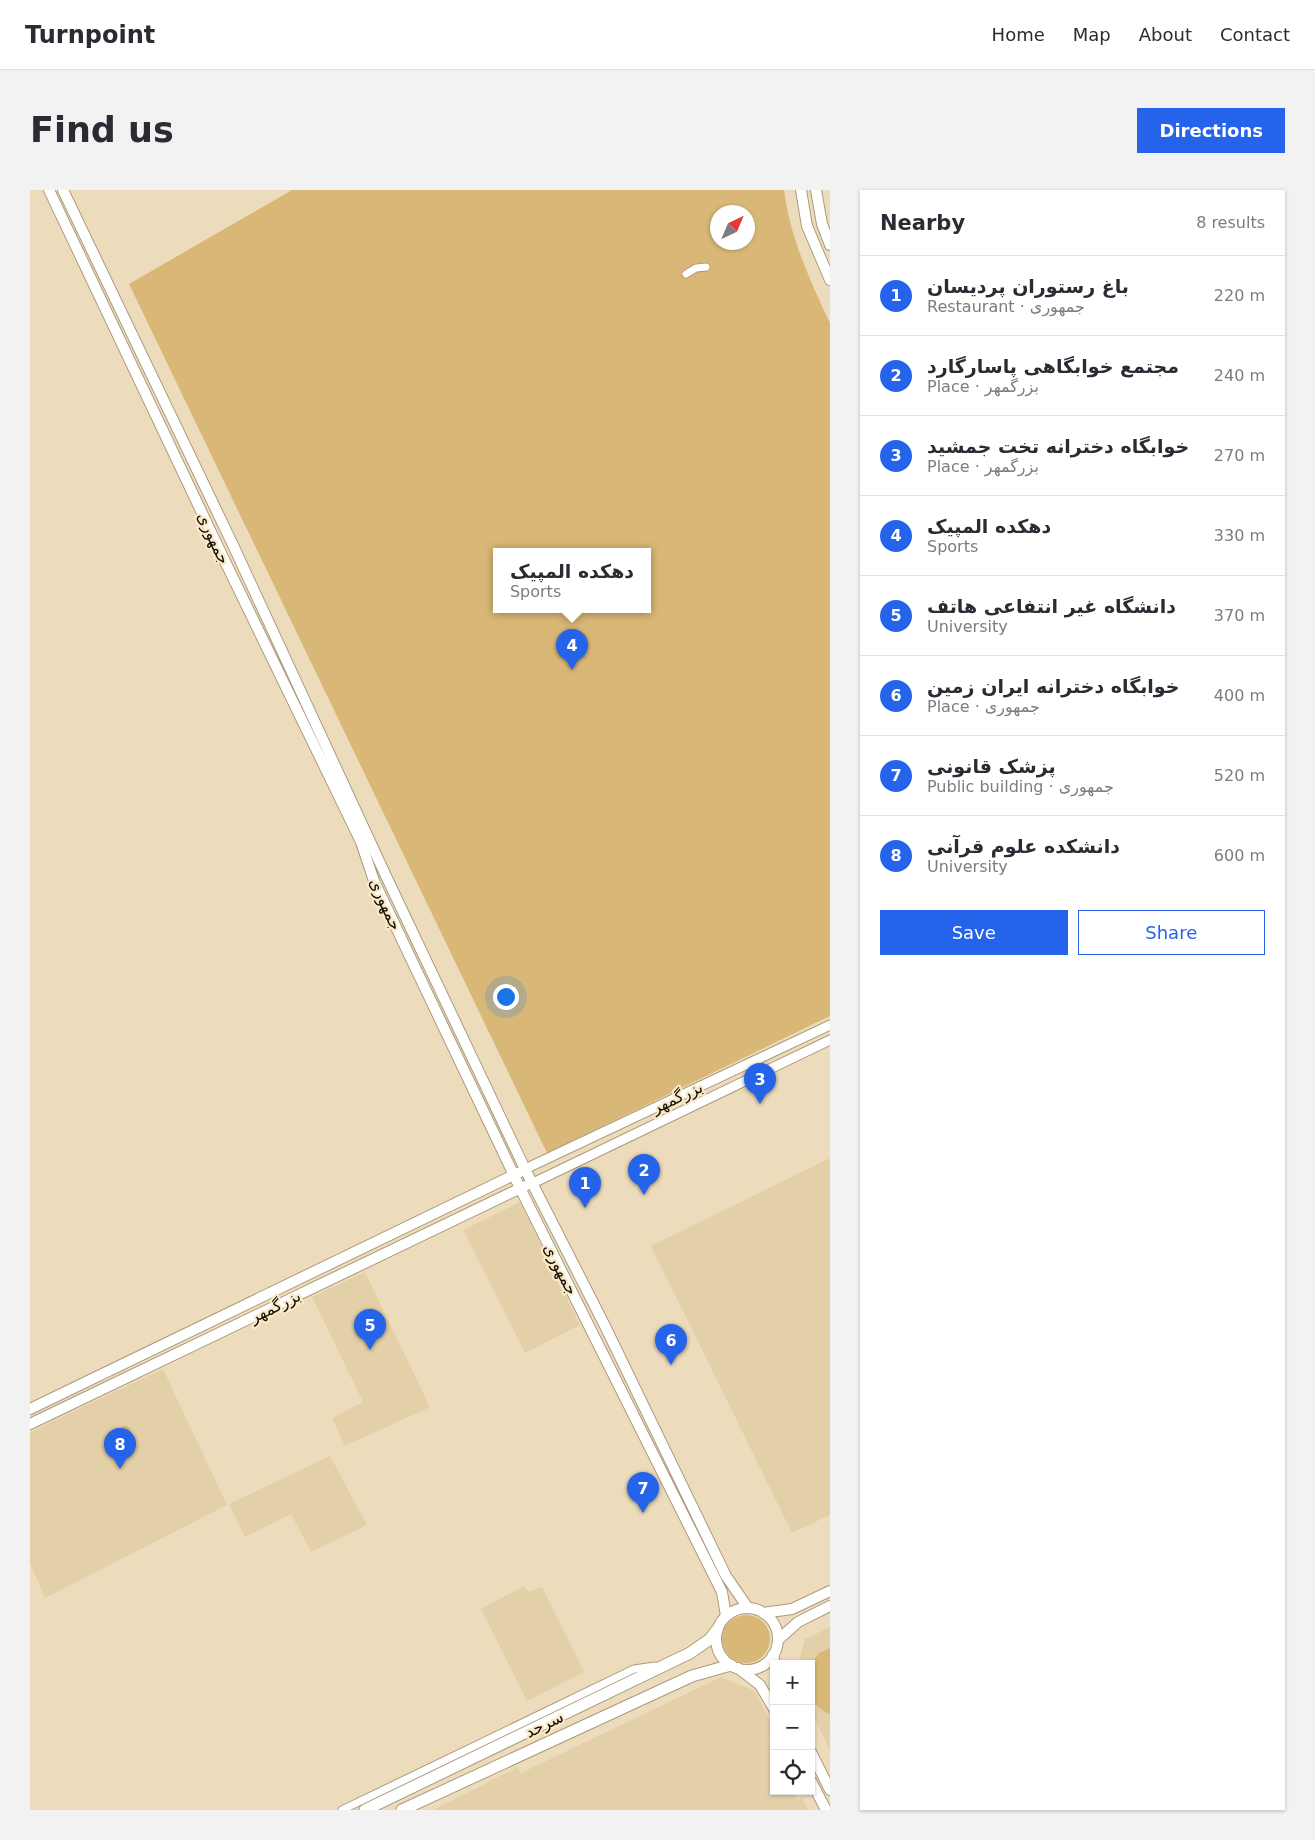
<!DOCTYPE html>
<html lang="en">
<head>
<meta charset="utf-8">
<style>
  :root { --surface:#fff; --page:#f2f2f3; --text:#2b2b33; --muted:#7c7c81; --line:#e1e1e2; --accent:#2563eb }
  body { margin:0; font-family:"DejaVu Sans",Vazirmatn,sans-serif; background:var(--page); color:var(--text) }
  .controls { position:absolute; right:15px; bottom:15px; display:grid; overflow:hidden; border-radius:0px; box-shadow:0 1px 4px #0004 }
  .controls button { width:45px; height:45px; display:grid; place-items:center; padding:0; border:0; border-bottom:1px solid var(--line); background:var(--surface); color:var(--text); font:25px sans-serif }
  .compass { position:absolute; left:680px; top:15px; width:45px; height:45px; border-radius:50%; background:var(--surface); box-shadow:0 1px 4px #0004; rotate:44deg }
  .you { position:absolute; left:475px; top:806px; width:18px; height:18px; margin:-12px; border:4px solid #fff; border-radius:50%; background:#1a73e8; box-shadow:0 0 0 8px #1a73e833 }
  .badge { display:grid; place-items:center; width:32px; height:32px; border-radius:50%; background:var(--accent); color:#fff; font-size:16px; font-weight:700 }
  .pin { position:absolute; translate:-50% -41px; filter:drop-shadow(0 1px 2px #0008) }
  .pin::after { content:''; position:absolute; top:26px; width:18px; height:15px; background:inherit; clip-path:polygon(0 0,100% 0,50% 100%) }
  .popup { position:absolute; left:463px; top:358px; width:158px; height:65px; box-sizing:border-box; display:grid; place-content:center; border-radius:0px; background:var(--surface); filter:drop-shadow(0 1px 4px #0005); font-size:16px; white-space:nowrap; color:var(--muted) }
  .popup b { font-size:19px; color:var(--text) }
  .popup::after { content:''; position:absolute; left:50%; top:100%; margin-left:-10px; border:10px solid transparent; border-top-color:var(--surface) }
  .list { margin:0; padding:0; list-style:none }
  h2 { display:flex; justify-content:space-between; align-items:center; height:65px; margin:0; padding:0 20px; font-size:21px }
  h2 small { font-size:16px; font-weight:400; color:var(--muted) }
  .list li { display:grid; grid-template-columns:32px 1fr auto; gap:15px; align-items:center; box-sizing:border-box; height:80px; padding:0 20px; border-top:1px solid var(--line) }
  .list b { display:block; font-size:19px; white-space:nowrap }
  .list p { margin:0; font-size:16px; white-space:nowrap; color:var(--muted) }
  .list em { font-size:16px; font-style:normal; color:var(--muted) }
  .actions { display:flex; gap:10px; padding:15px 20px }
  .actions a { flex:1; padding:11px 0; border:1px solid var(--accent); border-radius:0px; text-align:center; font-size:18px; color:var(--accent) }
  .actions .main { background:var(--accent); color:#fff }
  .icon { flex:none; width:28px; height:28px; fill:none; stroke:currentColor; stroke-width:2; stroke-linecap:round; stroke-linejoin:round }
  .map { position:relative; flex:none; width:800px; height:1620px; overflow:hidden; border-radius:0px }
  header { display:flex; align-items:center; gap:30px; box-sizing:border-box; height:70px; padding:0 25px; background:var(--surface); border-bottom:1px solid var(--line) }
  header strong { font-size:24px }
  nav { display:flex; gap:28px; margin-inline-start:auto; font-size:18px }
  .intro { display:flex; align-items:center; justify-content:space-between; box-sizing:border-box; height:120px; padding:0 30px }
  h1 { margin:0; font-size:35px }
  .button { padding:12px 22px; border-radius:0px; background:var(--accent); color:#fff; font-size:18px; font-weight:700 }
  main { display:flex; gap:30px; padding:0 30px }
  aside { flex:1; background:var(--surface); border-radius:0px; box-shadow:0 1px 4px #0004 }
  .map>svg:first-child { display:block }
  .built { fill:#e4d0a8 }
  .green { fill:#d9b877; fill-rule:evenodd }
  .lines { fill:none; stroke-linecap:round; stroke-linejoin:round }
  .minor-casing { stroke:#ab9b7c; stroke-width:9 }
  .tertiary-casing { stroke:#ab9b7c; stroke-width:11 }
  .secondary-casing { stroke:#ab9b7c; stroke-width:12 }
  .primary-casing { stroke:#ab9b7c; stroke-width:12 }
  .trunk-casing { stroke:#ab9b7c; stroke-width:13 }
  .minor { stroke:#fff; stroke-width:7 }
  .tertiary { stroke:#fff; stroke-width:9 }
  .secondary { stroke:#fff; stroke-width:10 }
  .primary { stroke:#fff; stroke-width:10 }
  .trunk { stroke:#fff; stroke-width:11 }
  .labels { text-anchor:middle; stroke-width:4.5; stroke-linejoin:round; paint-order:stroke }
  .street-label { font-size:16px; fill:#130e04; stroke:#fae9c9 }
</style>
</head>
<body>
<header>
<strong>Turnpoint</strong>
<nav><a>Home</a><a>Map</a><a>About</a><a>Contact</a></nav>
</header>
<div class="intro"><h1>Find us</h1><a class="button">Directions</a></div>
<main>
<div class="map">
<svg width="800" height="1620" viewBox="0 0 800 1620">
  <rect width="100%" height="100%" fill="#eddcbc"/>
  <path class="built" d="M 800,968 L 800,1325 L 762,1343 L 621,1056 Z
    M 490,1012 L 550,1135 L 495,1163 L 433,1040 Z
    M 335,1082 L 400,1217 L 315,1256 L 302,1228 L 333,1212 L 282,1107 Z
    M 133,1179 L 197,1315 L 15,1408 L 0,1373 L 0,1242 Z
    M 300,1266 L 337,1335 L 281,1362 L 261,1324 L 215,1347 L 199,1314 Z
    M 494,1396 L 499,1402 L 512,1397 L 554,1482 L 497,1511 L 451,1419 Z
    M 800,1437 L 800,1560 L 781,1521 L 781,1474 L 768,1474 L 775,1449 Z
    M 691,1487 L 725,1501 L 744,1539 L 744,1547 L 738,1550 L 744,1561 L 744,1601 L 763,1601 L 767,1610 L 772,1608 L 778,1620 L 403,1620 L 488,1577 L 491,1583 Z"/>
  <path class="green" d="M 262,0 L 754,0 C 760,47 780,91 800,133 L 800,826 L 517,963 L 99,94 ZM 688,22 L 718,22 L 718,52 L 688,52 ZM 467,361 L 617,361 L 617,419 L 467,419 Z
    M89 1242a6 6 0 1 1 12 0a6 6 0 1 1-12 0Z
    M692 1449a24 24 0 1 1 48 0a24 24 0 1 1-48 0Z
    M 800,1458 L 800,1524 C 776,1515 781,1495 781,1474 L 780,1474 L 789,1463 Z"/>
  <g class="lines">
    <g class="minor-casing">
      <path id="minor" d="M 656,84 L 666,78 L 676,77
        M 312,1620 L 604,1479 L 625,1476"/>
    </g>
    <g class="tertiary-casing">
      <path id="tertiary" d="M 495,979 L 800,835
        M 503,993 L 800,850"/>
    </g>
    <g class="secondary-casing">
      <path id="secondary" d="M 19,0 L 190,361 L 331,652 L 344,691 L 490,998 L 692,1402 L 696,1426
        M 33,0 L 203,355 L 356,686 L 495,979 L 575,1136 L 696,1386 L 718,1418
        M 771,0 L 777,36 L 800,90
        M 786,0 L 792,34 L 800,55
        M 0,1219 L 490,982
        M 0,1234 L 495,996
        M 743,1465 L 745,1474
        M 708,1478 L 730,1495 L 744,1519
        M 781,1562 L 800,1600
        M 781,1591 L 796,1620"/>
    </g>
    <g class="primary-casing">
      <path id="primary" d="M686 1449a31 31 0 1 1 62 0a31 31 0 1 1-62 0Z
        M 733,1423 L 762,1419 L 800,1401
        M 748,1450 L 768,1432 L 800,1416"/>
    </g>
    <g class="trunk-casing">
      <path id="trunk" d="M 335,1620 L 660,1463 L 680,1449 L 687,1440
        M 372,1620 L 662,1486 L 701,1475"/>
    </g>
    <use href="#minor" class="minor"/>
    <use href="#tertiary" class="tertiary"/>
    <use href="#secondary" class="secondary"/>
    <use href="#primary" class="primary"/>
    <use href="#trunk" class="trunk"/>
  </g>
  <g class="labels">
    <g class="street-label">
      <text transform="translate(184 348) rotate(65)" y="6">جمهوری</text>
      <text transform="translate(356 714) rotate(66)" y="6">جمهوری</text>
      <text transform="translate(647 907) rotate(-25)" y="6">بزرگمهر</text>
      <text transform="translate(531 1079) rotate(63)" y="6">جمهوری</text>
      <text transform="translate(245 1116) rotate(-26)" y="6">بزرگمهر</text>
      <text transform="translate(514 1534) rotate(-26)" y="6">سرحد</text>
    </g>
  </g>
</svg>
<div class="controls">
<button>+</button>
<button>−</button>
<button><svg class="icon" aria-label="locate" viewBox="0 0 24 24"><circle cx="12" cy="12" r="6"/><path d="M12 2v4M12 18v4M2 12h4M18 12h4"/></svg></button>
</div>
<svg class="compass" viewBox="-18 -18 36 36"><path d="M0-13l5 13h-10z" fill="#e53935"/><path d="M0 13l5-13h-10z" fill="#7c7c81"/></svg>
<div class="you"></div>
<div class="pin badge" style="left:555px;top:1018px">1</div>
<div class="pin badge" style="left:614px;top:1005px">2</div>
<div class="pin badge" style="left:730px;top:914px">3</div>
<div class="pin badge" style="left:542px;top:480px">4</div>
<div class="popup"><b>دهکده المپیک</b>Sports</div>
<div class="pin badge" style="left:340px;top:1160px">5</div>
<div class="pin badge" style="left:641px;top:1175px">6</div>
<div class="pin badge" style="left:613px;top:1323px">7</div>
<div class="pin badge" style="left:90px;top:1279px">8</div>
</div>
<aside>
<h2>Nearby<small>8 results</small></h2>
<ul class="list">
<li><span class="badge">1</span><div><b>باغ رستوران پردیسان</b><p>Restaurant · جمهوری</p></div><em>220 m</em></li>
<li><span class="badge">2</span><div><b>مجتمع خوابگاهی پاسارگارد</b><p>Place · بزرگمهر</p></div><em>240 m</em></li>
<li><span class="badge">3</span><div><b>خوابگاه دخترانه تخت جمشید</b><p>Place · بزرگمهر</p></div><em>270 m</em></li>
<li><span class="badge">4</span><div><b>دهکده المپیک</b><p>Sports</p></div><em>330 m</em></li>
<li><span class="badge">5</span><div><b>دانشگاه غیر انتفاعی هاتف</b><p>University</p></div><em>370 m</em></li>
<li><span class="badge">6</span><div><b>خوابگاه دخترانه ایران زمین</b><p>Place · جمهوری</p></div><em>400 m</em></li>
<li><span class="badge">7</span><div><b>پزشک قانونی</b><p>Public building · جمهوری</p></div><em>520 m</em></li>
<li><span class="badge">8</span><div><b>دانشکده علوم قرآنی</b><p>University</p></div><em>600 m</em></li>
</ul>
<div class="actions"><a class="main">Save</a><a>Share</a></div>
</aside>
</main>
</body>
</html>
